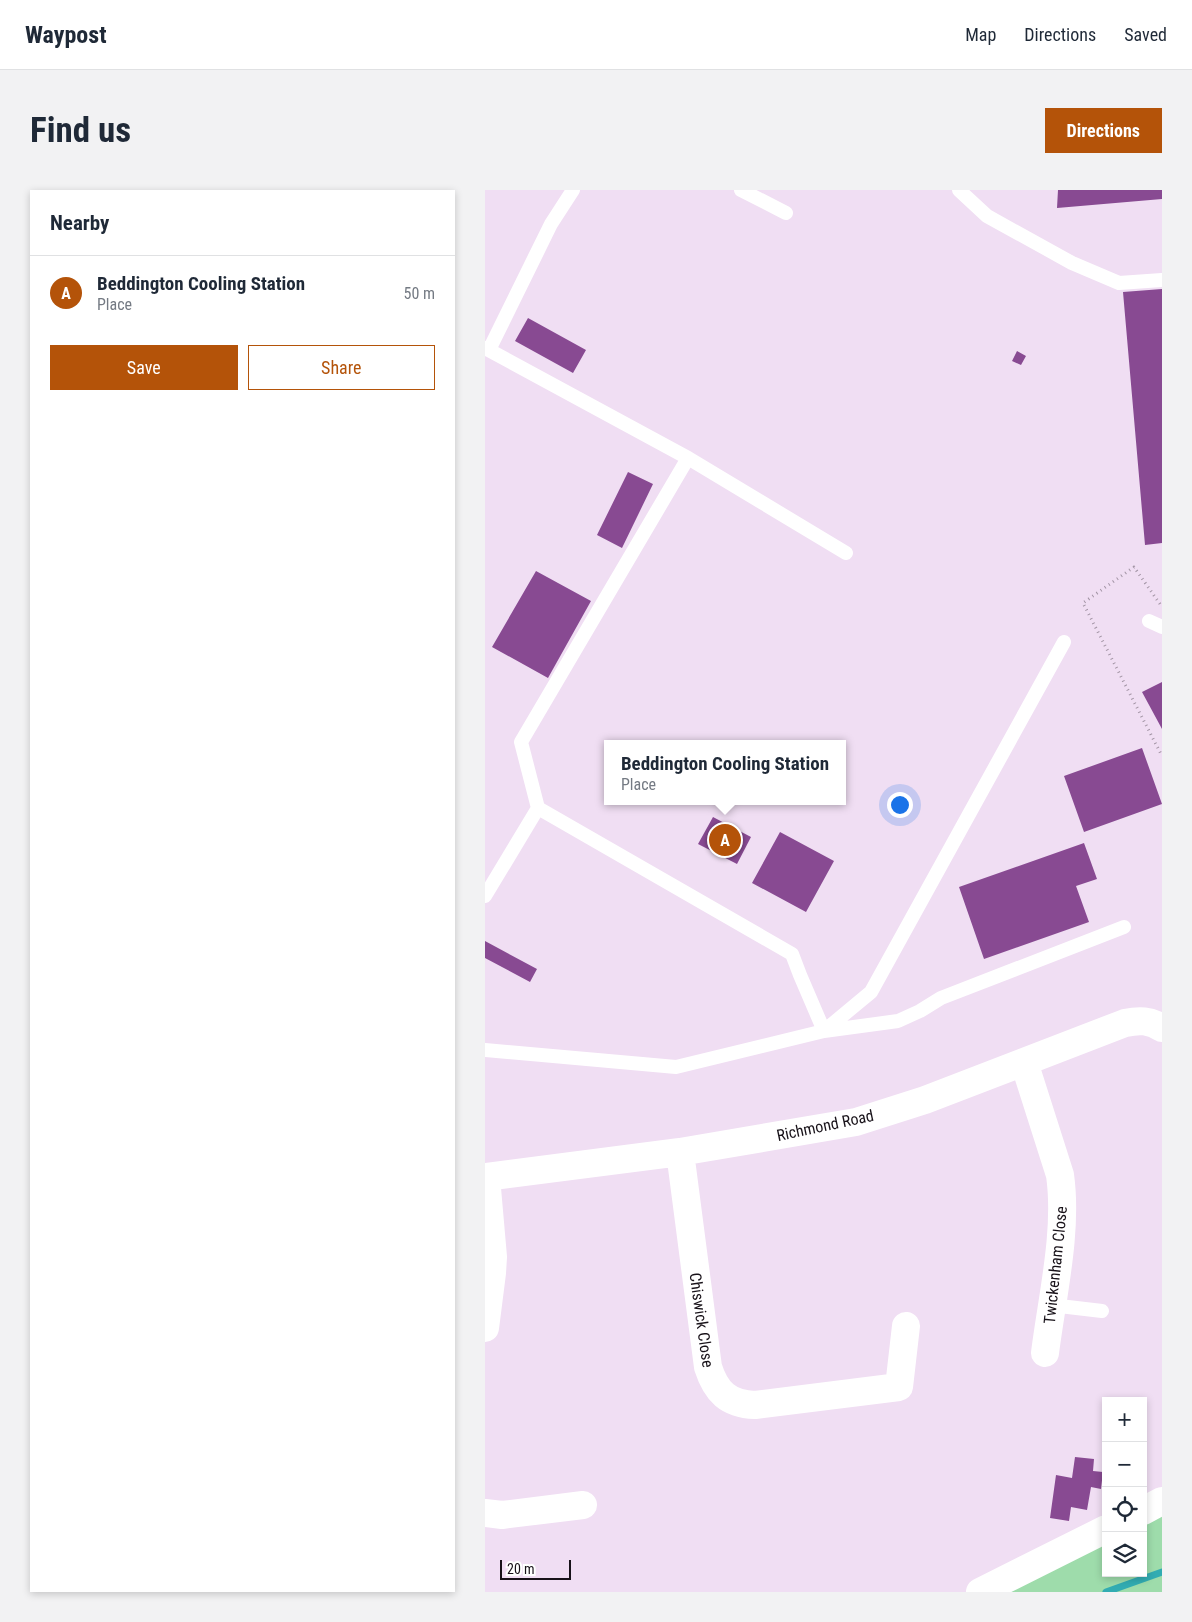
<!DOCTYPE html>
<html lang="en">
<head>
<meta charset="utf-8">
<style>
  :root { --surface:#fff; --page:#f2f2f3; --text:#1f2937; --muted:#747a83; --line:#e0e1e3; --accent:#b45309 }
  body { margin:0; font-family:"Roboto Condensed",sans-serif; background:var(--page); color:var(--text) }
  .controls { position:absolute; right:15px; bottom:15px; display:grid; overflow:hidden; border-radius:0px; box-shadow:0 2px 8px #0003 }
  .controls button { width:45px; height:45px; display:grid; place-items:center; padding:0; border:0; border-bottom:1px solid var(--line); background:var(--surface); color:var(--text); font:25px sans-serif }
  .scale { position:absolute; left:15px; bottom:12px; width:71px; box-sizing:border-box; padding-left:5px; border:2px solid #181219; border-top:0; font-size:14px; line-height:18px; white-space:nowrap; color:#181219; -webkit-text-stroke:4px #fff; paint-order:stroke }
  .you { position:absolute; left:414px; top:614px; width:18px; height:18px; margin:-12px; border:4px solid #fff; border-radius:50%; background:#1a73e8; box-shadow:0 0 0 8px #1a73e833 }
  .badge { display:grid; place-items:center; width:32px; height:32px; border-radius:50%; background:var(--accent); color:#fff; font-size:16px; font-weight:700 }
  .pin { position:absolute; translate:-50% -50%; border:2px solid #fff; box-shadow:0 1px 5px #0006 }
  .popup { position:absolute; left:119px; top:550px; width:242px; height:65px; box-sizing:border-box; display:grid; place-content:center; border-radius:0px; background:var(--surface); filter:drop-shadow(0 1px 4px #0005); font-size:16px; white-space:nowrap; color:var(--muted) }
  .popup b { font-size:19px; color:var(--text) }
  .popup::after { content:''; position:absolute; left:50%; top:100%; margin-left:-10px; border:10px solid transparent; border-top-color:var(--surface) }
  .list { margin:0; padding:0; list-style:none }
  h2 { display:flex; justify-content:space-between; align-items:center; height:65px; margin:0; padding:0 20px; font-size:21px }
  h2 small { font-size:16px; font-weight:400; color:var(--muted) }
  .list li { display:grid; grid-template-columns:32px 1fr auto; gap:15px; align-items:center; box-sizing:border-box; height:75px; padding:0 20px; border-top:1px solid var(--line) }
  .list b { display:block; font-size:19px; white-space:nowrap }
  .list p { margin:0; font-size:16px; white-space:nowrap; color:var(--muted) }
  .list em { font-size:16px; font-style:normal; color:var(--muted) }
  .actions { display:flex; gap:10px; padding:15px 20px }
  .actions a { flex:1; padding:11px 0; border:1px solid var(--accent); border-radius:0px; text-align:center; font-size:18px; color:var(--accent) }
  .actions .main { background:var(--accent); color:#fff }
  .icon { flex:none; width:28px; height:28px; fill:none; stroke:currentColor; stroke-width:2; stroke-linecap:round; stroke-linejoin:round }
  .map { position:relative; flex:none; width:677px; height:1402px; overflow:hidden; border-radius:0px }
  header { display:flex; align-items:center; gap:30px; box-sizing:border-box; height:70px; padding:0 25px; background:var(--surface); border-bottom:1px solid var(--line) }
  header strong { font-size:24px }
  nav { display:flex; gap:28px; margin-inline-start:auto; font-size:18px }
  .intro { display:flex; align-items:center; justify-content:space-between; box-sizing:border-box; height:120px; padding:0 30px }
  h1 { margin:0; font-size:35px }
  .button { padding:12px 22px; border-radius:0px; background:var(--accent); color:#fff; font-size:18px; font-weight:700 }
  main { display:flex; gap:30px; padding:0 30px }
  aside { flex:1; background:var(--surface); border-radius:0px; box-shadow:0 2px 8px #0003 }
  .map>svg:first-child { display:block }
  .green { fill:#9edcab }
  .lines { fill:none; stroke-linecap:round; stroke-linejoin:round }
  .stream { stroke:#32acb2; stroke-width:7 }
  .building { fill:#884a92 }
  .path { stroke:#a395a5; stroke-width:3; stroke-dasharray:1 4; stroke-linecap:butt }
  .service { stroke:#fff; stroke-width:14 }
  .minor { stroke:#fff; stroke-width:28 }
  .labels { text-anchor:middle; stroke-width:4.5; stroke-linejoin:round; paint-order:stroke }
  .street-label { font-size:16px; fill:#181219; stroke:#fff }
</style>
</head>
<body>
<header>
<strong>Waypost</strong>
<nav><a>Map</a><a>Directions</a><a>Saved</a></nav>
</header>
<div class="intro"><h1>Find us</h1><a class="button">Directions</a></div>
<main>
<aside>
<h2>Nearby<small></small></h2>
<ul class="list">
<li><span class="badge">A</span><div><b>Beddington Cooling Station</b><p>Place</p></div><em>50 m</em></li>
</ul>
<div class="actions"><a class="main">Save</a><a>Share</a></div>
</aside>
<div class="map">
<svg width="677" height="1402" viewBox="0 0 677 1402">
  <rect width="100%" height="100%" fill="#f0def3"/>
  <path class="green" d="M 677,1314 L 677,1402 L 504,1402 L 621,1343 L 621,1383 L 658,1383 L 658,1324 Z"/>
  <g class="lines">
    <path class="stream" d="M 621,1402 L 677,1382"/>
  </g>
  <path class="building" d="M 573,0 L 677,0 L 677,9 L 572,18 Z
    M 677,99 L 677,353 L 660,355 L 638,102 Z
    M 43,128 L 101,160 L 88,183 L 30,151 Z
    M 532,161 L 541,166 L 536,175 L 527,171 Z
    M 143,282 L 168,294 L 137,358 L 112,345 Z
    M 51,381 L 106,411 L 63,488 L 7,457 Z
    M 677,492 L 677,539 L 657,502 Z
    M 657,558 L 677,614 L 599,642 L 579,586 Z
    M 228,627 L 266,647 L 252,674 L 213,654 Z
    M 295,642 L 349,671 L 321,722 L 267,693 Z
    M 599,653 L 612,689 L 591,696 L 604,732 L 499,769 L 474,697 Z
    M 0,751 L 52,779 L 45,792 L 0,768 Z
    M 590,1267 L 609,1269 L 608,1281 L 618,1282 L 616,1299 L 606,1297 L 602,1320 L 586,1317 L 584,1331 L 565,1328 L 571,1285 L 587,1288 Z"/>
  <g class="lines">
    <path class="path" d="M 675,414 L 649,377 L 598,413 L 677,566"/>
    <path class="service" d="M 256,0 L 301,23
      M 474,0 L 502,26 L 587,73 L 634,93 L 677,90
      M 0,158 L 203,268 L 361,363
      M 4,160 L 66,34 L 88,0
      M 203,268 L 36,552 L 53,618 L 307,764 L 315,785 L 339,841 L 413,831 L 435,821 L 456,808 L 639,737
      M 664,431 L 677,437
      M 0,706 L 53,618
      M 0,860 L 191,877 L 339,841 L 386,802 L 579,452
      M 566,1115 L 617,1121"/>
    <path class="minor" d="M 539,872 L 575,985 C 583,1041 567,1107 560,1163
      M 195,962 L 223,1177 C 231,1202 243,1214 270,1215 L 414,1197 L 421,1136
      M 0,987 L 195,962 L 371,932 L 440,910 L 640,833 C 654,830 665,830 677,838
      M 0,1138 L 7,1083 L 8,1067 L 1,987
      M 658,1321 L 677,1311
      M 0,1323 L 17,1325 L 98,1315
      M 495,1402 L 621,1339"/>
  </g>
  <g class="labels">
    <g class="street-label">
      <text transform="translate(340 935) rotate(-12)" y="6">Richmond Road</text>
      <text transform="translate(570 1075) rotate(-84)" y="6">Twickenham Close</text>
      <text transform="translate(217 1130) rotate(82)" y="6">Chiswick Close</text>
    </g>
  </g>
</svg>
<div class="controls">
<button>+</button>
<button>−</button>
<button><svg class="icon" aria-label="locate" viewBox="0 0 24 24"><circle cx="12" cy="12" r="6"/><path d="M12 2v4M12 18v4M2 12h4M18 12h4"/></svg></button>
<button><svg class="icon" aria-label="layers" viewBox="0 0 24 24"><path d="M12 4l9 5-9 5-9-5zM3 14l9 5 9-5"/></svg></button>
</div>
<div class="scale">20 m</div>
<div class="you"></div>
<div class="pin badge" style="left:240px;top:650px">A</div>
<div class="popup"><b>Beddington Cooling Station</b>Place</div>
</div>
</main>
</body>
</html>
